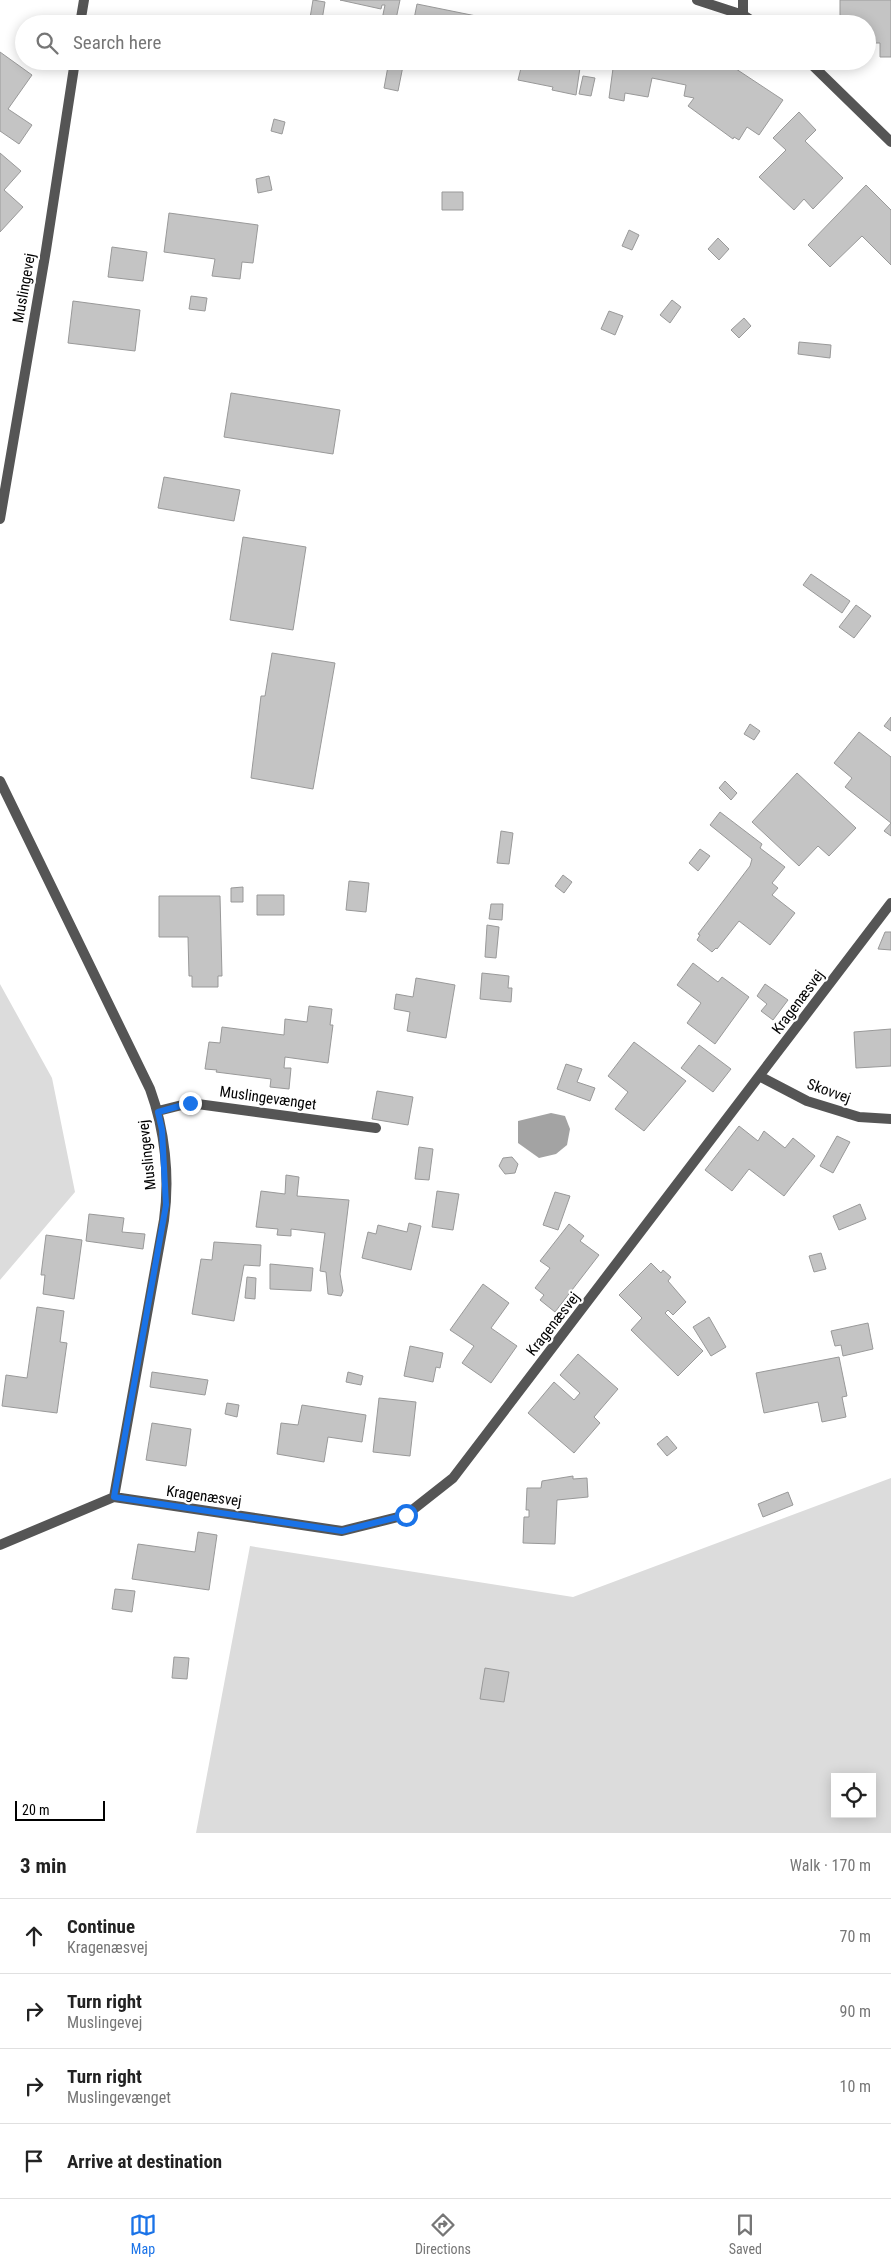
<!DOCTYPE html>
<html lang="en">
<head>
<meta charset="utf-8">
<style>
  :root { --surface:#fff; --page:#f6f6f6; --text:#222; --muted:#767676; --line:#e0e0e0; --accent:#1a73e8 }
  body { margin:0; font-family:"Roboto Condensed",sans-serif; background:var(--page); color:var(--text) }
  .controls { position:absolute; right:15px; bottom:15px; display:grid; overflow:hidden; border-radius:0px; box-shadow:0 2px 12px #0003 }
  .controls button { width:45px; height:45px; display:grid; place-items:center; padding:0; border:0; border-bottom:1px solid var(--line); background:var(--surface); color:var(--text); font:25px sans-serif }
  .scale { position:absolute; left:15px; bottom:12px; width:90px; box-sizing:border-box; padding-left:5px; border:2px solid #000; border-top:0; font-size:14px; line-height:18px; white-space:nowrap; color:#000; -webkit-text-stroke:4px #fff; paint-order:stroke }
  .stop { position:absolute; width:15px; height:15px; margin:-11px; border:4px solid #1a73e8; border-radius:50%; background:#fff }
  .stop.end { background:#1a73e8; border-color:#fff; box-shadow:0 1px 5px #0008 }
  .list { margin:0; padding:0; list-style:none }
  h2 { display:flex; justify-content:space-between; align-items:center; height:65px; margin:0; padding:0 20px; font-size:21px }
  h2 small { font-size:16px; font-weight:400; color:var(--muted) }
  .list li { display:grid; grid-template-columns:32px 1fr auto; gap:15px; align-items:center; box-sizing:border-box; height:75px; padding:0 20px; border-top:1px solid var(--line) }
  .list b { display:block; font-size:19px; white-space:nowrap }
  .list p { margin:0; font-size:16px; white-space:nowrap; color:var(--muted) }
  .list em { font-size:16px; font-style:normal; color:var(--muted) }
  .icon { flex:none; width:28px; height:28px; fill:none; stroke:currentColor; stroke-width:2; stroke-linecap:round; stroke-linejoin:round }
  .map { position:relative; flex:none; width:891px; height:1833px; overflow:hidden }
  .search { position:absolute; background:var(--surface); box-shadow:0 2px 12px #0003; left:15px; right:15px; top:15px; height:55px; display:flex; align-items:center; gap:12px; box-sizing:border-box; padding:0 18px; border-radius:28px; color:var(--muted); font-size:19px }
  .sheet { height:365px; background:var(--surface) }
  nav { display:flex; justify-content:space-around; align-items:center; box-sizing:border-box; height:70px; border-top:1px solid var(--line); background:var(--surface); font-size:14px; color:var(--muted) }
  nav a { display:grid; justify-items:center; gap:2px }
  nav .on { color:var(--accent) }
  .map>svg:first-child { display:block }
  .green { fill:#dcdcdc; fill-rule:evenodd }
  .water { fill:#a3a3a3 }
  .building { fill:#c4c4c4; stroke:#999 }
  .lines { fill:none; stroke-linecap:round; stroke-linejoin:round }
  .minor { stroke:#555; stroke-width:10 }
  .route { stroke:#1a73e8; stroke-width:6 }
  .labels { text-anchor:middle; stroke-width:4.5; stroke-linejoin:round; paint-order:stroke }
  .street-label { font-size:15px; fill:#000; stroke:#fff }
</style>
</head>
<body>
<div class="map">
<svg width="891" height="1833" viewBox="0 0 891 1833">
  <rect width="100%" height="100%" fill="#fff"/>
  <path class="green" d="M 0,984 L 52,1078 L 75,1192 L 0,1280 Z
    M 891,1478 L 891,1833 L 196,1833 L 250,1546 L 573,1597 ZM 835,1777 L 872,1777 L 872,1814 L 835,1814 Z"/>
  <path class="water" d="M 551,1113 L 565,1116 L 570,1129 L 567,1145 L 556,1154 L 539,1158 L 518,1143 L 518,1121 Z"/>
  <path class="building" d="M 313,0 L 325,2 L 322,20 L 310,18 Z
    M 340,0 L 400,0 L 395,24 L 381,24 L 385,5 L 382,5 L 381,9 Z
    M 840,0 L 891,0 L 891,57 L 880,57 L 880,43 L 867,43 L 867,24 L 840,24 Z
    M 417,4 L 491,19 L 490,24 L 413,24 Z
    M 0,52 L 32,75 L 8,109 L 32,125 L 19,144 L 0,131 Z
    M 389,61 L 404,61 L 398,91 L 384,88 Z
    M 519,61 L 581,61 L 576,95 L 552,90 L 553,87 L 518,80 L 521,68 L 518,67 Z
    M 614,61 L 719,61 L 726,65 L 727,63 L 783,100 L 759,135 L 747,127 L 739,140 L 734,137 L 733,139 L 688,106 L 694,98 L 684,96 L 686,85 L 652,78 L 648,97 L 625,93 L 624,101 L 609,98 Z
    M 583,76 L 595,78 L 591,96 L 579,94 Z
    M 799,112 L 816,130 L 805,141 L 843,178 L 813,209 L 804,199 L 794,210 L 759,177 L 786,150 L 773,138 Z
    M 274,119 L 285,122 L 282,134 L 271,131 Z
    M 0,153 L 21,171 L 4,190 L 23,207 L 0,232 Z
    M 269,176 L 272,190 L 258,193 L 256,179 Z
    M 866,185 L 891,210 L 891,265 L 862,236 L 830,267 L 808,245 Z
    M 442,192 L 463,192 L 463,210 L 442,210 Z
    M 169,213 L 258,225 L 253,263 L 242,262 L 240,279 L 212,276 L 215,259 L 164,252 Z
    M 629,230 L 639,235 L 632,250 L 622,246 Z
    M 718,238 L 729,249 L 719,260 L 708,249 Z
    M 112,247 L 147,252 L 143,281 L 108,277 Z
    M 191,296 L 207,298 L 205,311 L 189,309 Z
    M 672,300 L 681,307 L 670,323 L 660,315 Z
    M 73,301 L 140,310 L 135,351 L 68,343 Z
    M 609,311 L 623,316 L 615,335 L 601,329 Z
    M 744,318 L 751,326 L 739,338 L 731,330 Z
    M 799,342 L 831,345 L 830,358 L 798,354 Z
    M 231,393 L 340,410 L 333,454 L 224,437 Z
    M 164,477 L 240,490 L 234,521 L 158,508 Z
    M 243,537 L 306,547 L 293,630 L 230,620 Z
    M 811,574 L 850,601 L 842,613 L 803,585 Z
    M 856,605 L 871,616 L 854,638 L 839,627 Z
    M 272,653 L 335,663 L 313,789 L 251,778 L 261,696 L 265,696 Z
    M 891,717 L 891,731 L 884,726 Z
    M 750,724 L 760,731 L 754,740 L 744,734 Z
    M 859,732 L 891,757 L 891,836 L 884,831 L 891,823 L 845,787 L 852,778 L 834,763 Z
    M 797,773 L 856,828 L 829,856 L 818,846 L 799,866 L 752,822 Z
    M 725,781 L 737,793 L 731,800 L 719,788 Z
    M 720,812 L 762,844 L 760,848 L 785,867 L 772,883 L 778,888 L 772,895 L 795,913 L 770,945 L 739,921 L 717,949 L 716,948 L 712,952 L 697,940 L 700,935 L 698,934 L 750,866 L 752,859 L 710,825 Z
    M 501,831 L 513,833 L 509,864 L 497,863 Z
    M 700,849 L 710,856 L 698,871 L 689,863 Z
    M 563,875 L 572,882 L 564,893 L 555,886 Z
    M 349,881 L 369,883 L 366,912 L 346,910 Z
    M 243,887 L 243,902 L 231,902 L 231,888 Z
    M 257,895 L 284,895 L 284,915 L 257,915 Z
    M 159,896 L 220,896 L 222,976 L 218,976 L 218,987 L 192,987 L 192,976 L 189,976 L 188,937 L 159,937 Z
    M 491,904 L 503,904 L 502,920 L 489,919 Z
    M 487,925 L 499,927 L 496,958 L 485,957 Z
    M 885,932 L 891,932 L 891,950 L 878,949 Z
    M 693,963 L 718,982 L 722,977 L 749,997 L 715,1044 L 687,1023 L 701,1003 L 677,985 Z
    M 482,973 L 509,976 L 508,988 L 512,988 L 511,1002 L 480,999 Z
    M 416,978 L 455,985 L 446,1038 L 407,1031 L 410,1012 L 394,1009 L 396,994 L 413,997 Z
    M 765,984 L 788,1000 L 773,1020 L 761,1011 L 767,1004 L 757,996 Z
    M 309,1006 L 332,1009 L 330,1025 L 333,1025 L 328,1063 L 285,1057 L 284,1068 L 291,1068 L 289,1089 L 270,1087 L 271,1079 L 216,1072 L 217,1070 L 205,1069 L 209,1042 L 220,1043 L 222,1027 L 284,1035 L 285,1019 L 307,1022 Z
    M 891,1029 L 891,1066 L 856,1068 L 854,1032 Z
    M 634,1042 L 686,1081 L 644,1131 L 615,1109 L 628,1092 L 608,1076 Z
    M 699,1045 L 731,1069 L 713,1092 L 681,1068 Z
    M 566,1064 L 582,1069 L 577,1082 L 595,1088 L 590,1101 L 557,1089 Z
    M 377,1091 L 413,1097 L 408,1125 L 372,1119 Z
    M 739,1126 L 758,1141 L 764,1131 L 785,1148 L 793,1138 L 815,1156 L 784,1196 L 749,1169 L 732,1191 L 705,1170 Z
    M 837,1136 L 850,1142 L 833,1173 L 820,1166 Z
    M 419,1147 L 433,1149 L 429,1180 L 415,1179 Z
    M 512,1157 L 518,1164 L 515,1173 L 505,1174 L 499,1166 L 503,1158 Z
    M 286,1175 L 299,1177 L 297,1196 L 349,1200 L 340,1274 L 343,1291 L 341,1296 L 328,1294 L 326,1272 L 320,1271 L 325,1233 L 291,1229 L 291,1236 L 277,1235 L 278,1229 L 256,1227 L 261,1191 L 285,1194 Z
    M 437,1191 L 459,1194 L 453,1230 L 432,1227 Z
    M 555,1192 L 570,1196 L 558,1230 L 543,1225 Z
    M 860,1204 L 866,1219 L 839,1230 L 833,1216 Z
    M 89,1214 L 124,1218 L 122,1232 L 145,1234 L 143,1249 L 86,1241 Z
    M 409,1223 L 421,1226 L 411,1270 L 362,1258 L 368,1232 L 376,1234 L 378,1225 L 407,1232 Z
    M 569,1224 L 584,1236 L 580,1241 L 599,1255 L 555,1312 L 540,1300 L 544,1295 L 535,1288 L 550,1268 L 540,1261 Z
    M 46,1235 L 82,1240 L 74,1299 L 43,1294 L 45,1275 L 41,1275 Z
    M 214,1242 L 261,1245 L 260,1266 L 244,1265 L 234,1321 L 192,1314 L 201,1259 L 212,1260 Z
    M 821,1253 L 826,1269 L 814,1272 L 809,1256 Z
    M 651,1263 L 661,1273 L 663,1270 L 671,1277 L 668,1281 L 686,1302 L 673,1315 L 668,1310 L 665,1313 L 703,1351 L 678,1376 L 631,1330 L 642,1318 L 619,1295 Z
    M 270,1264 L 313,1268 L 311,1291 L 270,1289 Z
    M 247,1277 L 256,1278 L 255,1299 L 245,1298 Z
    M 483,1284 L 509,1303 L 491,1328 L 517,1346 L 491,1383 L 462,1363 L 474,1346 L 450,1330 Z
    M 37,1307 L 64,1311 L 60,1342 L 67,1343 L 57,1413 L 2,1406 L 6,1375 L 27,1378 Z
    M 709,1317 L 726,1347 L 711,1356 L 693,1327 Z
    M 868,1323 L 873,1349 L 843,1356 L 841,1345 L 835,1346 L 831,1331 Z
    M 410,1346 L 443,1353 L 440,1368 L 436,1367 L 433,1382 L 404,1376 Z
    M 578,1354 L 618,1389 L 594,1417 L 600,1423 L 574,1453 L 528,1413 L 554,1382 L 574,1400 L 580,1393 L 560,1375 Z
    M 839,1357 L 847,1396 L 842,1397 L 846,1417 L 822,1422 L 818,1402 L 764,1413 L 756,1373 Z
    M 152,1372 L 208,1380 L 205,1395 L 150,1387 Z
    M 348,1372 L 363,1376 L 361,1385 L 346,1382 Z
    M 379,1398 L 416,1402 L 410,1456 L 373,1452 Z
    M 227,1403 L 239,1405 L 237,1417 L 225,1414 Z
    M 302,1405 L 366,1415 L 362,1442 L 328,1437 L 324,1462 L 277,1454 L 281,1423 L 298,1425 Z
    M 152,1423 L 191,1429 L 186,1466 L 146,1460 Z
    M 667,1436 L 677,1448 L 667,1456 L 657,1444 Z
    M 573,1476 L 573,1479 L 587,1478 L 588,1497 L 557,1500 L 555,1544 L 523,1543 L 524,1517 L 529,1517 L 529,1510 L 526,1510 L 527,1488 L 541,1488 L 542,1481 Z
    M 788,1492 L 793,1505 L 763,1517 L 758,1504 Z
    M 198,1532 L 217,1535 L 209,1590 L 132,1579 L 138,1544 L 195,1552 Z
    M 115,1589 L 135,1591 L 132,1612 L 112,1609 Z
    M 174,1657 L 189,1658 L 187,1679 L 172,1678 Z
    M 485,1668 L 509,1672 L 504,1702 L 480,1699 Z"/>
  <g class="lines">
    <path class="minor" d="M 697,0 L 743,15 L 757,24
      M 743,15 L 743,0
      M 80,24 L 84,0
      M 808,61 L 891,142
      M 0,519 L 46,250 L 75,61
      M 0,781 L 150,1089 C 165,1130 170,1177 164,1220 L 114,1497
      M 761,1077 L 807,1101 L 859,1117 L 891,1119
      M 158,1111 L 190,1103 L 376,1128
      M 114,1497 L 342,1531 L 406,1515 L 453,1478 L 891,903
      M 0,1545 L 114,1497"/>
  </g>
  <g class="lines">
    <path class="route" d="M 190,1103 L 158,1112 L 162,1130 L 166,1205 L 114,1497 L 342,1531 L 406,1515"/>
  </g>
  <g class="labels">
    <g class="street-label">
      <text transform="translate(24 288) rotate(-80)" y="5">Muslingevej</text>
      <text transform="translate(798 1002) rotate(-53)" y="5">Kragenæsvej</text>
      <text transform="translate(829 1091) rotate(20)" y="5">Skovvej</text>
      <text transform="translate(268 1098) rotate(8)" y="5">Muslingevænget</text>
      <text transform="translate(147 1155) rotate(-96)" y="5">Muslingevej</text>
      <text transform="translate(553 1324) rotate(-52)" y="5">Kragenæsvej</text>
      <text transform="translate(204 1496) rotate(8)" y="5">Kragenæsvej</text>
    </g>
  </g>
</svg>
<div class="controls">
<button><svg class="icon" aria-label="locate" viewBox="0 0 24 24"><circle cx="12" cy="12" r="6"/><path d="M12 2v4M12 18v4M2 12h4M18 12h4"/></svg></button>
</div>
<div class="scale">20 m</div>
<div class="stop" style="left:406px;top:1515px"></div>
<div class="stop end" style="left:190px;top:1103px"></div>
<div class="search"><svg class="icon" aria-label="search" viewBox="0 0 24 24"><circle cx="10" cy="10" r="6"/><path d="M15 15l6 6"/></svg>Search here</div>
</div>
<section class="sheet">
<h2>3 min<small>Walk · 170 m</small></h2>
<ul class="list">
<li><svg class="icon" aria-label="ahead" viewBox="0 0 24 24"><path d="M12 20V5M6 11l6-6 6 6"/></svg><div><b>Continue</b><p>Kragenæsvej</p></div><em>70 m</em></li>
<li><svg class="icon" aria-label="right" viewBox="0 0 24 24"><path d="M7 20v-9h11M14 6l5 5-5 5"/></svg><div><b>Turn right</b><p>Muslingevej</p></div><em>90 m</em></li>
<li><svg class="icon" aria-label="right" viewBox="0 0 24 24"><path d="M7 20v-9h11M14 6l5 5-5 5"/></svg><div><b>Turn right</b><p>Muslingevænget</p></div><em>10 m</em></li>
<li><svg class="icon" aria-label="arrive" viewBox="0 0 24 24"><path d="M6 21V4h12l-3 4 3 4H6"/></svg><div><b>Arrive at destination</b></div></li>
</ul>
</section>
<nav>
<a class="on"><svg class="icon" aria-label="map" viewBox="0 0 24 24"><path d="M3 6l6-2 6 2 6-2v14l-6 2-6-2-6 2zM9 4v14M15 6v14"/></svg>Map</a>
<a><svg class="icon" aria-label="directions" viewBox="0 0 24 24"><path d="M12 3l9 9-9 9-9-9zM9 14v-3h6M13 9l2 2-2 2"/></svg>Directions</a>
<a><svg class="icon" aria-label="saved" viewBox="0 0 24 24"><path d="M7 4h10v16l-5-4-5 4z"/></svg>Saved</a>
</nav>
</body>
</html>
